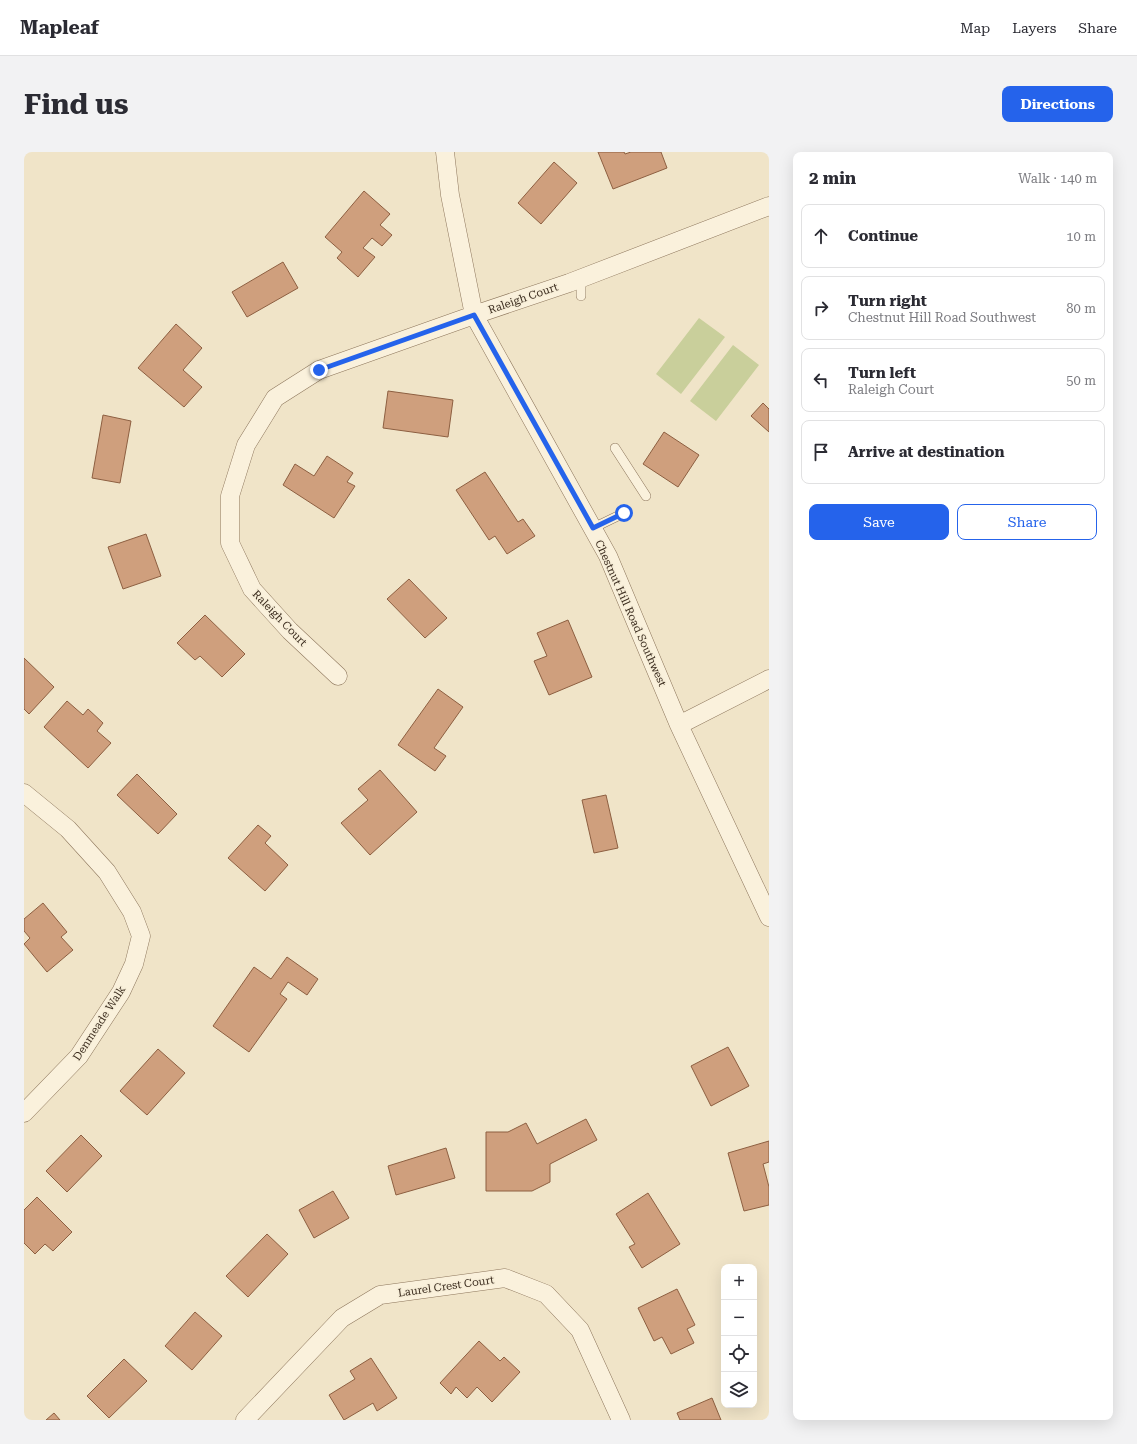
<!DOCTYPE html>
<html lang="en">
<head>
<meta charset="utf-8">
<style>
  :root { --surface:#fff; --page:#f2f2f3; --text:#2b2b33; --muted:#7c7c81; --line:#e1e1e2; --accent:#2563eb }
  body { margin:0; font-family:"Roboto Serif",serif; background:var(--page); color:var(--text) }
  .controls { position:absolute; right:12px; bottom:12px; display:grid; overflow:hidden; border-radius:8px; box-shadow:0 4px 16px #0002 }
  .controls button { width:36px; height:36px; display:grid; place-items:center; padding:0; border:0; border-bottom:1px solid var(--line); background:var(--surface); color:var(--text); font:20px sans-serif }
  .stop { position:absolute; width:12px; height:12px; margin:-9px; border:3px solid #2563eb; border-radius:50%; background:#fff }
  .stop.end { background:#2563eb; border-color:#fff; box-shadow:0 1px 4px #0008 }
  .list { margin:0; padding:0; list-style:none }
  h2 { display:flex; justify-content:space-between; align-items:center; height:52px; margin:0; padding:0 16px; font-size:17px }
  h2 small { font-size:13px; font-weight:400; color:var(--muted) }
  .list li { display:grid; grid-template-columns:26px 1fr auto; gap:12px; align-items:center; box-sizing:border-box; height:64px; margin:0 8px 8px; padding:0 8px; border:1px solid var(--line); border-radius:8px }
  .list b { display:block; font-size:15px; white-space:nowrap }
  .list p { margin:0; font-size:13px; white-space:nowrap; color:var(--muted) }
  .list em { font-size:13px; font-style:normal; color:var(--muted) }
  .actions { display:flex; gap:8px; padding:12px 16px }
  .actions a { flex:1; padding:9px 0; border:1px solid var(--accent); border-radius:8px; text-align:center; font-size:14px; color:var(--accent) }
  .actions .main { background:var(--accent); color:#fff }
  .icon { flex:none; width:22px; height:22px; fill:none; stroke:currentColor; stroke-width:2; stroke-linecap:round; stroke-linejoin:round }
  .map { position:relative; flex:none; width:745px; height:1268px; overflow:hidden; border-radius:8px }
  header { display:flex; align-items:center; gap:24px; box-sizing:border-box; height:56px; padding:0 20px; background:var(--surface); border-bottom:1px solid var(--line) }
  header strong { font-size:19px }
  nav { display:flex; gap:22px; margin-inline-start:auto; font-size:14px }
  .intro { display:flex; align-items:center; justify-content:space-between; box-sizing:border-box; height:96px; padding:0 24px }
  h1 { margin:0; font-size:28px }
  .button { padding:10px 18px; border-radius:8px; background:var(--accent); color:#fff; font-size:14px; font-weight:700 }
  main { display:flex; gap:24px; padding:0 24px }
  aside { flex:1; background:var(--surface); border-radius:8px; box-shadow:0 4px 16px #0002 }
  .map>svg:first-child { display:block }
  .garden { fill:#c9cf9b }
  .building { fill:#cf9f7d; stroke:#8d5f41 }
  .lines { fill:none; stroke-linecap:round; stroke-linejoin:round }
  .service-casing { stroke:#8d765c; stroke-width:10 }
  .minor-casing { stroke:#8d765c; stroke-width:19 }
  .service { stroke:#faf1dc; stroke-width:9 }
  .minor { stroke:#faf1dc; stroke-width:18 }
  .route { stroke:#2563eb; stroke-width:5 }
  .labels { text-anchor:middle; stroke-width:3; stroke-linejoin:round; paint-order:stroke }
  .street-label { font-size:11px; fill:#3d2e20; stroke:#f7eed8 }
</style>
</head>
<body>
<header>
<strong>Mapleaf</strong>
<nav><a>Map</a><a>Layers</a><a>Share</a></nav>
</header>
<div class="intro"><h1>Find us</h1><a class="button">Directions</a></div>
<main>
<div class="map">
<svg width="745" height="1268" viewBox="0 0 745 1268">
  <rect width="100%" height="100%" fill="#f0e4c8"/>
  <path class="garden" d="M 675,166 L 701,185 L 657,242 L 632,222 Z
    M 709,193 L 735,213 L 692,269 L 666,249 Z"/>
  <path class="building" d="M 574,0 L 600,0 L 601,2 L 607,0 L 637,0 L 643,16 L 589,37 Z
    M 530,10 L 553,31 L 517,72 L 494,51 Z
    M 340,39 L 366,62 L 356,73 L 368,83 L 358,94 L 348,86 L 339,96 L 351,105 L 334,125 L 313,106 L 318,100 L 301,85 Z
    M 259,110 L 274,136 L 223,165 L 208,140 Z
    M 152,172 L 178,196 L 159,218 L 178,235 L 160,255 L 114,216 Z
    M 364,239 L 429,248 L 424,285 L 359,276 Z
    M 739,251 L 745,257 L 745,280 L 727,264 Z
    M 79,263 L 107,269 L 96,331 L 68,326 Z
    M 640,280 L 675,303 L 654,335 L 619,312 Z
    M 303,304 L 329,321 L 323,330 L 331,334 L 310,366 L 259,333 L 271,312 L 290,324 Z
    M 461,320 L 494,370 L 499,367 L 511,384 L 483,402 L 471,384 L 465,388 L 432,338 Z
    M 122,382 L 137,424 L 99,437 L 84,395 Z
    M 385,427 L 423,466 L 401,486 L 363,447 Z
    M 181,463 L 221,502 L 198,525 L 176,504 L 171,508 L 153,491 Z
    M 544,468 L 568,525 L 525,543 L 510,509 L 523,504 L 513,481 Z
    M 0,506 L 30,535 L 5,562 L 0,557 Z
    M 414,537 L 439,555 L 410,596 L 422,604 L 411,619 L 374,593 Z
    M 43,549 L 59,563 L 64,557 L 79,571 L 73,579 L 87,591 L 64,616 L 20,575 Z
    M 356,618 L 393,660 L 346,703 L 317,671 L 344,648 L 334,637 Z
    M 113,622 L 153,662 L 134,682 L 93,643 Z
    M 582,643 L 594,696 L 570,701 L 558,648 Z
    M 234,673 L 247,684 L 241,691 L 264,713 L 241,739 L 204,706 Z
    M 19,751 L 43,780 L 37,785 L 49,798 L 23,820 L 0,792 L 6,786 L 0,779 L 0,767 Z
    M 263,805 L 294,827 L 283,843 L 264,830 L 256,842 L 263,847 L 225,900 L 189,874 L 230,815 L 247,827 Z
    M 704,895 L 725,934 L 687,954 L 667,914 Z
    M 134,897 L 161,921 L 123,963 L 96,939 Z
    M 562,967 L 573,988 L 526,1012 L 526,1030 L 508,1039 L 462,1039 L 462,980 L 484,980 L 502,971 L 513,992 Z
    M 57,983 L 78,1004 L 43,1040 L 22,1019 Z
    M 745,989 L 745,1010 L 739,1012 L 745,1035 L 745,1053 L 720,1059 L 704,1001 Z
    M 422,996 L 431,1026 L 372,1043 L 364,1014 Z
    M 309,1039 L 325,1066 L 290,1086 L 275,1058 Z
    M 624,1041 L 656,1092 L 618,1116 L 605,1095 L 611,1092 L 592,1062 Z
    M 13,1045 L 48,1080 L 29,1099 L 21,1092 L 11,1102 L 0,1091 L 0,1058 Z
    M 243,1082 L 264,1102 L 224,1145 L 202,1124 Z
    M 653,1137 L 671,1173 L 663,1177 L 670,1191 L 647,1202 L 638,1185 L 630,1189 L 614,1156 Z
    M 171,1160 L 198,1184 L 168,1218 L 141,1194 Z
    M 455,1189 L 476,1209 L 480,1205 L 496,1220 L 468,1250 L 453,1235 L 443,1246 L 432,1235 L 427,1242 L 416,1231 Z
    M 347,1206 L 373,1246 L 353,1259 L 349,1251 L 320,1268 L 305,1243 L 331,1227 L 326,1219 Z
    M 100,1207 L 123,1229 L 85,1266 L 63,1244 Z
    M 688,1246 L 697,1268 L 656,1268 L 653,1261 Z
    M 30,1261 L 36,1268 L 22,1268 Z"/>
  <g class="lines">
    <g class="service-casing">
      <path id="service" d="M 557,126 L 557,144
        M 591,296 L 622,344
        M 569,376 L 600,361"/>
    </g>
    <g class="minor-casing">
      <path id="minor" d="M 421,0 L 426,43 L 450,163 L 584,404 L 655,573 L 745,765
        M 314,524 L 266,479 L 228,437 L 206,391 L 206,344 L 222,293 L 251,246 L 295,218 L 450,163 L 545,131 L 745,54
        M 655,573 L 745,527
        M 0,641 L 44,677 L 83,720 L 108,760 L 117,784 L 110,812 L 97,840 L 55,904 L 0,961
        M 221,1268 L 318,1166 L 356,1143 L 481,1126 L 522,1142 L 556,1178 L 597,1268"/>
    </g>
    <use href="#service" class="service"/>
    <use href="#minor" class="minor"/>
  </g>
  <g class="lines">
    <path class="route" d="M 295,218 L 450,163 L 569,376 L 600,361"/>
  </g>
  <g class="labels">
    <g class="street-label">
      <text transform="translate(499 146) rotate(-19)" y="4">Raleigh Court</text>
      <text transform="translate(607 461) rotate(66)" y="4">Chestnut Hill Road Southwest</text>
      <text transform="translate(256 466) rotate(46)" y="4">Raleigh Court</text>
      <text transform="translate(75 871) rotate(-57)" y="4">Denmeade Walk</text>
      <text transform="translate(422 1134) rotate(-8)" y="4">Laurel Crest Court</text>
    </g>
  </g>
</svg>
<div class="controls">
<button>+</button>
<button>−</button>
<button><svg class="icon" aria-label="locate" viewBox="0 0 24 24"><circle cx="12" cy="12" r="6"/><path d="M12 2v4M12 18v4M2 12h4M18 12h4"/></svg></button>
<button><svg class="icon" aria-label="layers" viewBox="0 0 24 24"><path d="M12 4l9 5-9 5-9-5zM3 14l9 5 9-5"/></svg></button>
</div>
<div class="stop" style="left:600px;top:361px"></div>
<div class="stop end" style="left:295px;top:218px"></div>
</div>
<aside>
<h2>2 min<small>Walk · 140 m</small></h2>
<ul class="list">
<li><svg class="icon" aria-label="ahead" viewBox="0 0 24 24"><path d="M12 20V5M6 11l6-6 6 6"/></svg><div><b>Continue</b></div><em>10 m</em></li>
<li><svg class="icon" aria-label="right" viewBox="0 0 24 24"><path d="M7 20v-9h11M14 6l5 5-5 5"/></svg><div><b>Turn right</b><p>Chestnut Hill Road Southwest</p></div><em>80 m</em></li>
<li><svg class="icon" aria-label="left" viewBox="0 0 24 24"><path d="M17 20v-9H6M10 6l-5 5 5 5"/></svg><div><b>Turn left</b><p>Raleigh Court</p></div><em>50 m</em></li>
<li><svg class="icon" aria-label="arrive" viewBox="0 0 24 24"><path d="M6 21V4h12l-3 4 3 4H6"/></svg><div><b>Arrive at destination</b></div></li>
</ul>
<div class="actions"><a class="main">Save</a><a>Share</a></div>
</aside>
</main>
</body>
</html>
